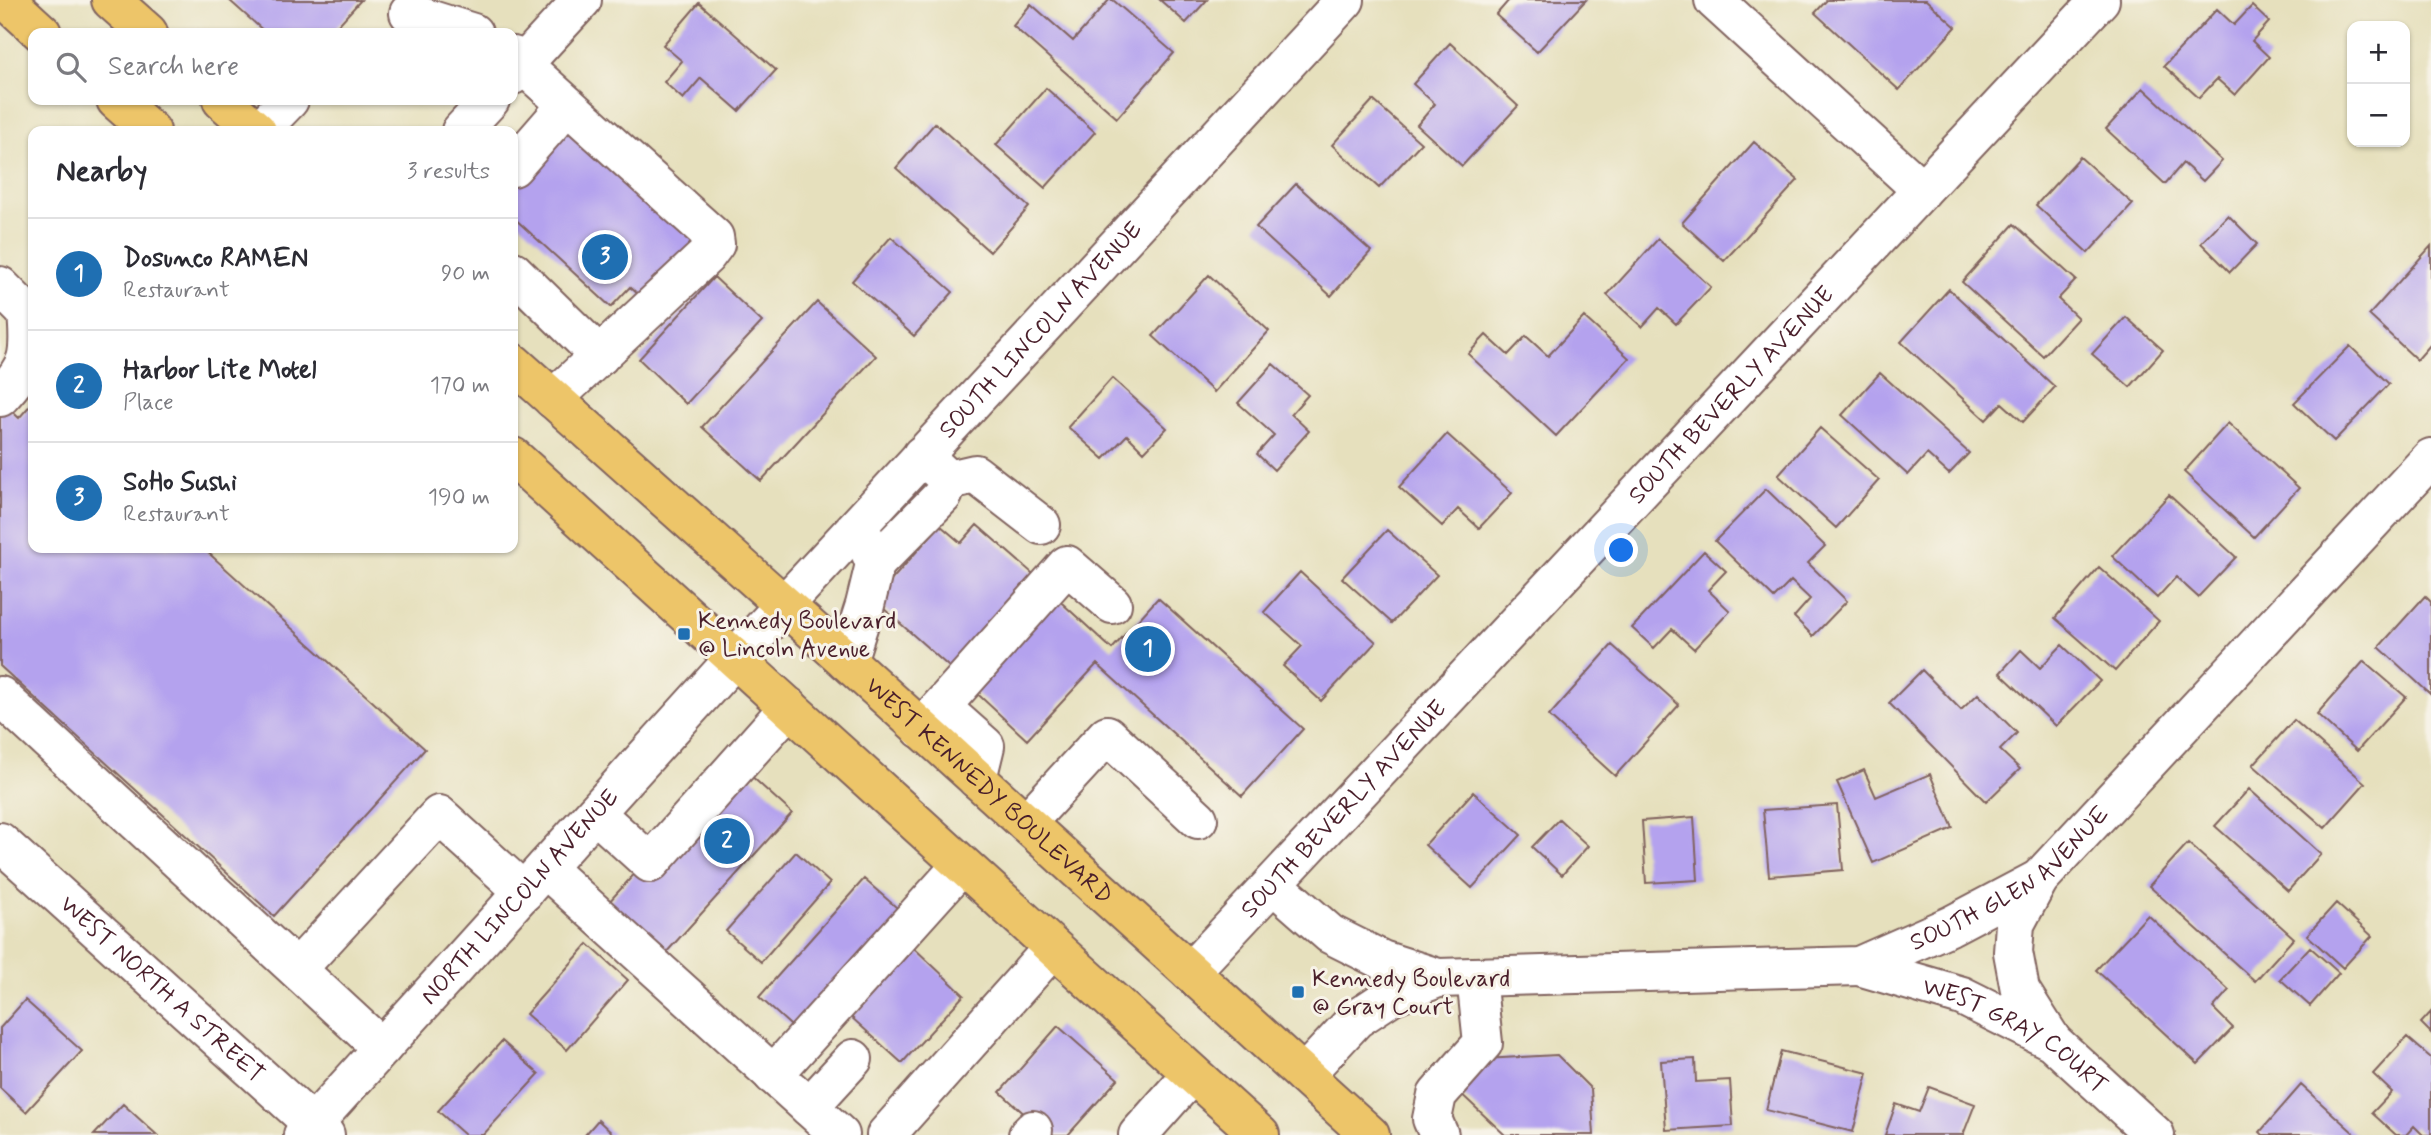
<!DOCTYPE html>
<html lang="en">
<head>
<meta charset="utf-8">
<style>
  :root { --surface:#fff; --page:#f7f7f7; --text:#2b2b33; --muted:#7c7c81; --line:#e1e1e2; --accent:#1f6fb2 }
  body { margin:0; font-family:Mynerve,sans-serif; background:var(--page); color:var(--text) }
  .controls { position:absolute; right:21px; top:21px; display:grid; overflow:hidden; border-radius:14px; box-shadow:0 2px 5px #0004 }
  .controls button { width:63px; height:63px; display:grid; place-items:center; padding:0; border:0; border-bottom:2px solid var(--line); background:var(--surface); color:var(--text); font:35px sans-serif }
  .you { position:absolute; left:1622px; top:551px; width:24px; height:24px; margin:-18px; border:5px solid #fff; border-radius:50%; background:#1a73e8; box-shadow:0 0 0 10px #1a73e833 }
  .badge { display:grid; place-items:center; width:46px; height:46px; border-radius:50%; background:var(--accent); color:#fff; font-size:23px; font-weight:700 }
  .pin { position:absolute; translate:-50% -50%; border:4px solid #fff; box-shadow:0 2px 7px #0006 }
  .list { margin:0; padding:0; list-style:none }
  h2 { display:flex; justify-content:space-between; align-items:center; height:91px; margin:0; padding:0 28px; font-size:30px }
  h2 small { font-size:23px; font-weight:400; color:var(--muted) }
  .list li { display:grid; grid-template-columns:46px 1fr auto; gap:21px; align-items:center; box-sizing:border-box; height:112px; padding:0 28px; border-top:2px solid var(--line) }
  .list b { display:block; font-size:26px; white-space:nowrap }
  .list p { margin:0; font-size:23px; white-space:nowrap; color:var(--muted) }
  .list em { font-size:23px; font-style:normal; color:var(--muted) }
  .icon { flex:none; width:38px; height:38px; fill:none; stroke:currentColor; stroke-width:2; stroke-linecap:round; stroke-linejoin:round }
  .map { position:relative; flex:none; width:2431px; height:1135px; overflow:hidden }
  .search { position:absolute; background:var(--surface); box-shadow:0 2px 5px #0004; left:28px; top:28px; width:490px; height:77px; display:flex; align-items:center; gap:18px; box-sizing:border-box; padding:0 24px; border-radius:14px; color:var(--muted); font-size:26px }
  .panel { position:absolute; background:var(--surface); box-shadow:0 2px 5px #0004; left:28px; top:126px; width:490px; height:427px; border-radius:14px }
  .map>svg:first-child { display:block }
  .building { fill:#b4a2ee }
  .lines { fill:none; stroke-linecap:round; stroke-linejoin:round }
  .minor-casing { stroke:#81635e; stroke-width:42 }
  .major-casing { stroke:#81635e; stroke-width:42 }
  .minor { stroke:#fff; stroke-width:38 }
  .major { stroke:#edc569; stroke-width:38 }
  .poi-dot { fill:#1f6fb2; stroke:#f7f3e8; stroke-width:2.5 }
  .labels { text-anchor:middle; stroke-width:6; stroke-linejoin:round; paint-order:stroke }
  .street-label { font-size:24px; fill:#4a1f2b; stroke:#f7f3e8 }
  .poi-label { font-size:24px; fill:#4a1f2b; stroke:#f7f3e8; text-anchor:start }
</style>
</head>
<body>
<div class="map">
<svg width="2431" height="1135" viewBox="0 0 2431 1135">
  <rect width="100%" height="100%" fill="#f7f3e8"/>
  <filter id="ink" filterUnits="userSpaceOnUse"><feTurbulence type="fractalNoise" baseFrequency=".0143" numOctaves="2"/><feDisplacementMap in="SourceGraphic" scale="14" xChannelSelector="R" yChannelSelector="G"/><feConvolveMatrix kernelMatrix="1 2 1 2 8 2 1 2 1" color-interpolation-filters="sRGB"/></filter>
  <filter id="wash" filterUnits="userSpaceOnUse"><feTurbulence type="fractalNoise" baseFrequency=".00686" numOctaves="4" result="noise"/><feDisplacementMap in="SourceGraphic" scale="28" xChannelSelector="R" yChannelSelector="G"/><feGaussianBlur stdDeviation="1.57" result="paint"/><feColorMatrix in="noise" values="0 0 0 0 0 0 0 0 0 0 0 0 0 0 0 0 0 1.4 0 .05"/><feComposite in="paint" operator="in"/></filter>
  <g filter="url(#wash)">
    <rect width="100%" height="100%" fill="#e6e0bd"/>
    <g id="blocks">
      <path class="building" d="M 229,0 L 361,0 L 331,33 L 266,33 Z
        M 1109,0 L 1113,0 L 1174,53 L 1117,118 L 1013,26 L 1031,4 L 1073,41 Z
        M 1160,0 L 1207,0 L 1186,23 Z
        M 1509,0 L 1586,0 L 1537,52 L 1496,15 Z
        M 1827,0 L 1926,0 L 1956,27 L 1899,90 L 1815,13 Z
        M 699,3 L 776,70 L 739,111 L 701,78 L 683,99 L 664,82 L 682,61 L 663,45 Z
        M 2252,6 L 2269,22 L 2252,41 L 2269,57 L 2235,95 L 2217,79 L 2199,98 L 2164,66 L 2217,9 L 2234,25 Z
        M 1450,43 L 1518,106 L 1462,166 L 1417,125 L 1435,104 L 1413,84 Z
        M 1046,88 L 1095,132 L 1045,188 L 996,145 Z
        M 2143,88 L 2222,161 L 2203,181 L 2183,163 L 2165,184 L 2106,129 Z
        M 1373,100 L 1421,143 L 1379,188 L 1332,145 Z
        M 935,123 L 1029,207 L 990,252 L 896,168 Z
        M 569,124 L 703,244 L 649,304 L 630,287 L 611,307 L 513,217 L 513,187 Z
        M 1754,142 L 1798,180 L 1724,261 L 1682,223 Z
        M 2080,157 L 2133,204 L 2088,253 L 2036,205 Z
        M 1296,184 L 1371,251 L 1331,296 L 1256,227 Z
        M 2228,215 L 2257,244 L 2230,272 L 2201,243 Z
        M 2014,224 L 2076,280 L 2058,299 L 2078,318 L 2043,356 L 1962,282 Z
        M 891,237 L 953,292 L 914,336 L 852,281 Z
        M 1658,239 L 1711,287 L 1676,324 L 1659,308 L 1642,327 L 1607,295 Z
        M 2431,246 L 2431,344 L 2417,360 L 2369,315 Z
        M 1209,275 L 1269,331 L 1214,392 L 1153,336 Z
        M 714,277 L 762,322 L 686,404 L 639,359 Z
        M 1949,289 L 2055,387 L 2023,422 L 2002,403 L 1986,420 L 1901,342 Z
        M 817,302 L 876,356 L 761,481 L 702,427 Z
        M 1584,317 L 1629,358 L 1556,436 L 1468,354 L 1486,335 L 1508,355 L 1526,336 L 1548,356 Z
        M 2126,317 L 2163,350 L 2130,387 L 2092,354 Z
        M 2350,346 L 2389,384 L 2334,441 L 2294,403 Z
        M 1273,364 L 1308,395 L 1291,414 L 1309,431 L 1274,470 L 1257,454 L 1274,435 L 1238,403 Z
        M 1880,373 L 1969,453 L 1949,474 L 1927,454 L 1908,475 L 1842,415 Z
        M 1112,378 L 1167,428 L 1144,452 L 1127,435 L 1104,459 L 1068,427 Z
        M 0,400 L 19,418 L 33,402 L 33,548 L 203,548 L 425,749 L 274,916 L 0,666 Z
        M 2228,423 L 2299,488 L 2254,537 L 2184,472 Z
        M 1820,428 L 1879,480 L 1836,528 L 1778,475 Z
        M 1447,434 L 1512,493 L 1479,528 L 1458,509 L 1442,526 L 1399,487 Z
        M 1766,489 L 1825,546 L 1808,563 L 1847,601 L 1813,636 L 1794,617 L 1810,599 L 1791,581 L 1774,598 L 1715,541 Z
        M 2169,495 L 2236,557 L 2198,597 L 2176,577 L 2157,598 L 2112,556 Z
        M 940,525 L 961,543 L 977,525 L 1039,579 L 956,673 L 874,600 Z
        M 1387,530 L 1437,575 L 1392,623 L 1342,578 Z
        M 1704,551 L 1726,571 L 1708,590 L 1730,611 L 1694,649 L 1672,629 L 1654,648 L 1632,628 Z
        M 2099,567 L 2159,621 L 2115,671 L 2055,618 Z
        M 1300,572 L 1376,642 L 1321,701 L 1283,666 L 1302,646 L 1264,612 Z
        M 1051,593 L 1112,649 L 1158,598 L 1303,729 L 1242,796 L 1097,664 L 1027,740 L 967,684 Z
        M 2425,596 L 2431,602 L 2431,695 L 2379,647 Z
        M 1612,645 L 1679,705 L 1615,776 L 1549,716 Z
        M 2062,645 L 2100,681 L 2056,726 L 2000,673 L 2021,650 L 2040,668 Z
        M 2364,661 L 2406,697 L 2357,751 L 2317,714 Z
        M 1922,670 L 1961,710 L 1978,694 L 2017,733 L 2000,750 L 2020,769 L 1986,802 L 1889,703 Z
        M 2294,720 L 2365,783 L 2325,828 L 2253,765 Z
        M 1864,770 L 1876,797 L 1930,774 L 1953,828 L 1873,863 L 1837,782 Z
        M 749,774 L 792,813 L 664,955 L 607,904 L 638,870 L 651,882 Z
        M 2249,789 L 2321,854 L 2288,891 L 2215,826 Z
        M 1473,792 L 1521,835 L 1472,888 L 1425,845 Z
        M 1837,805 L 1843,870 L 1769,876 L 1763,810 Z
        M 1694,817 L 1698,880 L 1646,883 L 1642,821 Z
        M 1559,819 L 1588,846 L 1562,875 L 1532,847 Z
        M 2188,843 L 2294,938 L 2255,981 L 2149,886 Z
        M 796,852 L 830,883 L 761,962 L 726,931 Z
        M 864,879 L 904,914 L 799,1033 L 759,997 Z
        M 2336,903 L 2372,936 L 2343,968 L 2307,935 Z
        M 2148,915 L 2229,990 L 2213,1008 L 2233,1028 L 2198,1064 L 2096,970 Z
        M 588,944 L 628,980 L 567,1050 L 526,1014 Z
        M 2310,947 L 2339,973 L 2310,1006 L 2280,979 Z
        M 914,948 L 964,995 L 902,1063 L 851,1017 Z
        M 25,1000 L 82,1051 L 26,1112 L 0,1088 L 0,1028 Z
        M 2431,1012 L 2431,1033 L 2421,1023 Z
        M 1058,1026 L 1118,1079 L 1068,1135 L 1048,1135 L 1000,1092 Z
        M 2407,1037 L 2431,1058 L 2431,1135 L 2423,1135 L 2414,1126 L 2406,1135 L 2396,1135 L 2372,1113 L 2392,1092 L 2373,1074 Z
        M 502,1041 L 539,1074 L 483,1135 L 465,1135 L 438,1111 Z
        M 1781,1051 L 1868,1073 L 1853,1132 L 1766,1110 Z
        M 1557,1055 L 1591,1089 L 1594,1135 L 1505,1135 L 1457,1090 L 1484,1059 Z
        M 1695,1059 L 1696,1082 L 1730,1080 L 1733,1126 L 1666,1130 L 1661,1061 Z
        M 2301,1085 L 2356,1135 L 2263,1135 L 2260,1132 Z
        M 1929,1087 L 1975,1104 L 1963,1135 L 1885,1135 L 1896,1104 L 1919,1112 Z
        M 123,1104 L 157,1135 L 94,1135 Z
        M 598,1120 L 614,1135 L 585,1135 Z"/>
    </g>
  </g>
  <g filter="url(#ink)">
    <use href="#blocks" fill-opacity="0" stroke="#81635e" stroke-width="2"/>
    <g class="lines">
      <g class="minor-casing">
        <g id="minor">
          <path d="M 1714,0 L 1922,190"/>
          <path d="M 409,13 L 473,33"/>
          <path d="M 513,56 L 714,237 L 715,244 L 706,256 L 553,399"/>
          <path d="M 513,75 L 582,0"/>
          <path d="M 259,131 L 289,100"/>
          <path d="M 461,131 L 490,100"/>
          <path d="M 513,167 L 567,105"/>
          <path d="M 513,271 L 600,356"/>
          <path d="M 0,286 L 27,313 C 31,357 29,365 0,397"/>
          <path d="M 949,480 L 975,474 L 1041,525"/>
          <path d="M 875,564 L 943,495 L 949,480 L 922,455"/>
          <path d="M 847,661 L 865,605 L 875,564 L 865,539"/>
          <path d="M 0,696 L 382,1048"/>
          <path d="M 941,707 L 985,746 L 977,779"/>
          <path d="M 921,729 L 1067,565 L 1112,604"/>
          <path d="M 595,813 L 650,863 L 789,707"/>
          <path d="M 1026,823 L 1107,735 L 1198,819"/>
          <path id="s1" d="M 0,842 L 325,1135"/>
          <path d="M 545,868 L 840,1135"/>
          <path d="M 2039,879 L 2015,924 L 2013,952 L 2020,990 L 2051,1039"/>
          <path d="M 1273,884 L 1330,934 L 1382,960 L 1438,978"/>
          <path id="s2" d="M 1859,966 L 1962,996 L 2052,1041 L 2155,1135"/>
          <path d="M 297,969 L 439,815 L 524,892"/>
          <path id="s3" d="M 1190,972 L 2100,0"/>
          <path d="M 773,1075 L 961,866"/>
          <path id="s4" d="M 1304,1075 L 1356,1019 L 1391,996 L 1438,978 L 1859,966 L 1950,926 L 2039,879 L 2431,458"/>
          <path d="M 809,1107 L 853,1059"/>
          <path id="s5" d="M 303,1135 L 735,658 L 1345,0"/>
          <path d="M 886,1135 L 1053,948"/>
          <path d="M 1028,1135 L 1033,1130"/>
          <path d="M 1138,1135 L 1192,1074"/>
          <path d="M 1439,1135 L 1432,1119 L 1437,1095 L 1483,1043 L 1476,977"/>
        </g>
      </g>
      <g class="major-casing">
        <g id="major">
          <path d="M 6,0 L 42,33"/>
          <path d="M 111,0 L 148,33"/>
          <path d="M 116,100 L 151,131"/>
          <path d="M 222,100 L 257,131"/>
          <path id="s6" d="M 513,363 L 847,661 L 1370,1135"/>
          <path d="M 513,457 L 1260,1135"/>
        </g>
      </g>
      <use href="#minor" class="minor"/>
      <use href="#major" class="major"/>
    </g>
  </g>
  <g class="poi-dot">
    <rect x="677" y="627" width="14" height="14" rx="3.5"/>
    <rect x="1291" y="985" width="14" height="14" rx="3.5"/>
  </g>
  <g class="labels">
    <g class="street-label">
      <text dy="8" stroke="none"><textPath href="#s5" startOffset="1092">SOUTH LINCOLN AVENUE</textPath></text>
      <text dy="8" stroke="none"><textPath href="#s3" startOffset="791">SOUTH BEVERLY AVENUE</textPath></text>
      <text dy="8" stroke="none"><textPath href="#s6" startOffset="640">WEST KENNEDY BOULEVARD</textPath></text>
      <text dy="8" stroke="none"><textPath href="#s3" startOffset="224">SOUTH BEVERLY AVENUE</textPath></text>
      <text dy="8" stroke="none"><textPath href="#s4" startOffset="766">SOUTH GLEN AVENUE</textPath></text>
      <text dy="8" stroke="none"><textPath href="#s5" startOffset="322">NORTH LINCOLN AVENUE</textPath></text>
      <text dy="8" stroke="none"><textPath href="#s1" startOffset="219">WEST NORTH A STREET</textPath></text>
      <text dy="8" stroke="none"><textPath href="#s2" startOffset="173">WEST GRAY COURT</textPath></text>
    </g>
    <g class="poi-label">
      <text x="698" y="628">Kennedy Boulevard<tspan x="698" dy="28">@ Lincoln Avenue</tspan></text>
      <text x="1312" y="986">Kennedy Boulevard<tspan x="1312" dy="28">@ Gray Court</tspan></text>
    </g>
  </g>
</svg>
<div class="controls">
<button>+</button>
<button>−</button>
</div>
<div class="you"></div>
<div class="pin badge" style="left:1148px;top:649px">1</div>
<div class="pin badge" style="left:727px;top:841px">2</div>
<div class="pin badge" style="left:605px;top:257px">3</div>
<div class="search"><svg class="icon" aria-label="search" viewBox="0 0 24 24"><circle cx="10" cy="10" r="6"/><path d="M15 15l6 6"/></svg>Search here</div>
<section class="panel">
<h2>Nearby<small>3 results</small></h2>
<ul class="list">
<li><span class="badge">1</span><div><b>Dosunco RAMEN</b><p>Restaurant</p></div><em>90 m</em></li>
<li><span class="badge">2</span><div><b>Harbor Lite Motel</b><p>Place</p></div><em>170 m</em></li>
<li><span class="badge">3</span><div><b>SoHo Sushi</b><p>Restaurant</p></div><em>190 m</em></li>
</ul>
</section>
</div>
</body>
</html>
